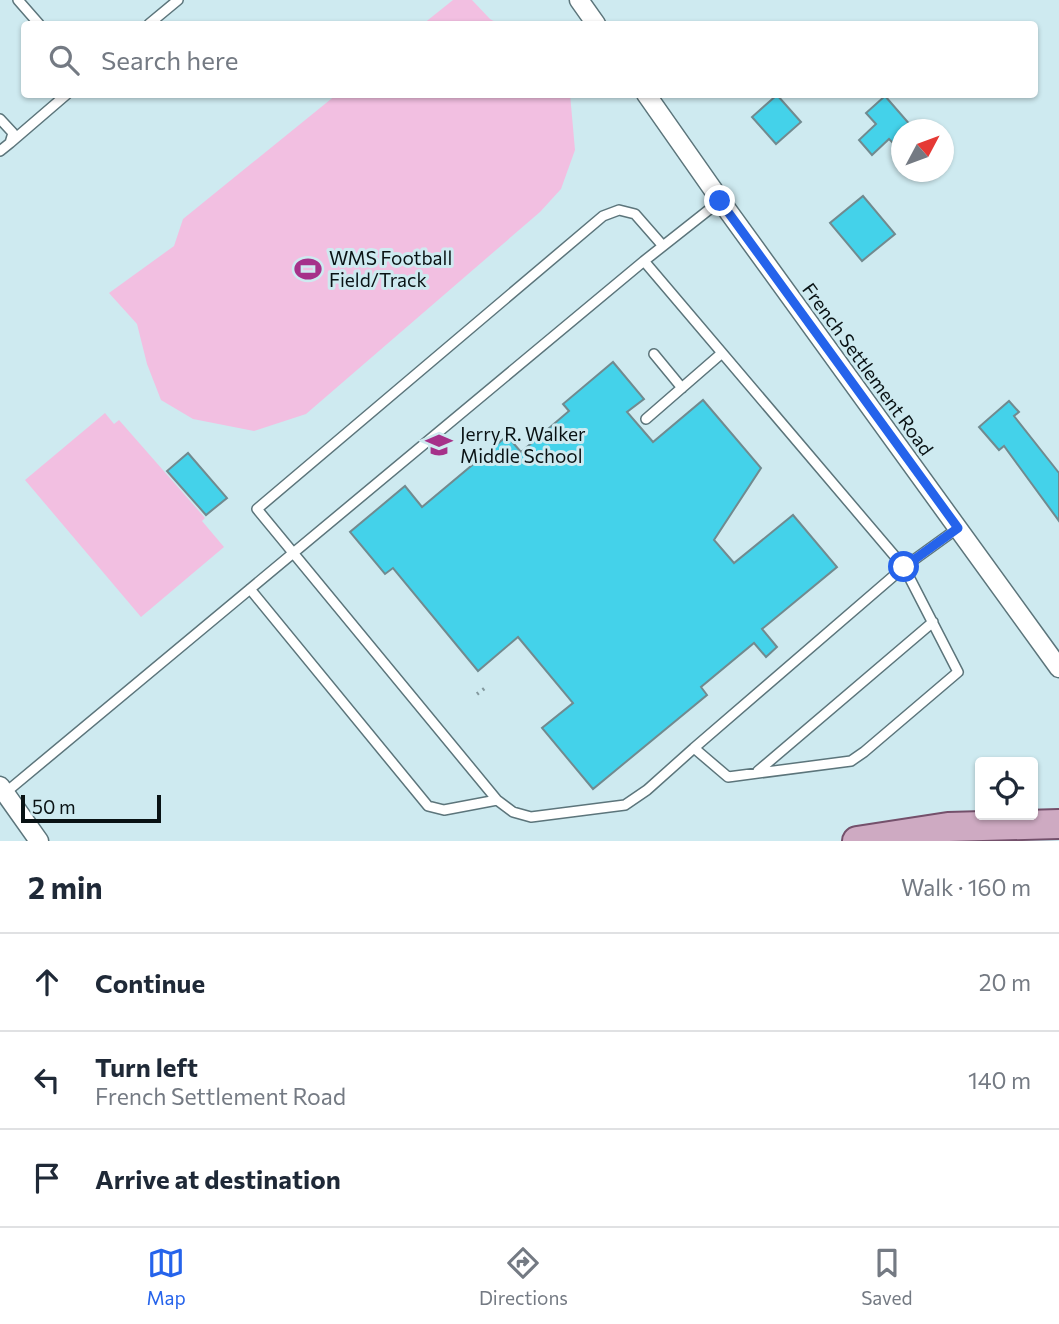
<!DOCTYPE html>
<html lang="en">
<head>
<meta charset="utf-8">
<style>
  :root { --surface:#fff; --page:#f2f2f3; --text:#1f2937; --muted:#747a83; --line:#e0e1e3; --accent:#2563eb }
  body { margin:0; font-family:Commissioner,sans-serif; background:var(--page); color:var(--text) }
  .controls { position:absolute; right:21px; bottom:21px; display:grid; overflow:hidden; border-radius:7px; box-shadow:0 2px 5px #0004 }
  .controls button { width:63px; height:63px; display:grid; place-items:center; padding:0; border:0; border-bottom:2px solid var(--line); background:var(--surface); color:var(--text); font:35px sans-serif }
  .compass { position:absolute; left:891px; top:119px; width:63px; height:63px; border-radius:50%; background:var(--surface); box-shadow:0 2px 5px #0004; rotate:49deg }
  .scale { position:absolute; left:21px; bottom:18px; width:140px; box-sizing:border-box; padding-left:7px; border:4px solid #091214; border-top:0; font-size:19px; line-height:24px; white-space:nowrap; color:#091214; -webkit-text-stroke:5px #ceeaf0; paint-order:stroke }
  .stop { position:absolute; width:21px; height:21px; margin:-16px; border:5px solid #2563eb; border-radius:50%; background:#fff }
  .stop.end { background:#2563eb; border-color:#fff; box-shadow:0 2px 7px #0008 }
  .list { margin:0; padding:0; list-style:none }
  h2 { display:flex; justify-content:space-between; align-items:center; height:91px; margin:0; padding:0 28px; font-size:30px }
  h2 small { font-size:23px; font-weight:400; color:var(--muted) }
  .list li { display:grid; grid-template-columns:46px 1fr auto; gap:21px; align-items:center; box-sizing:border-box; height:98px; padding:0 28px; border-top:2px solid var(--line) }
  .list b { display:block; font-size:26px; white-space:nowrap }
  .list p { margin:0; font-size:23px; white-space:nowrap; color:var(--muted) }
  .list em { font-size:23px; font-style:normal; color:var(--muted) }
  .icon { flex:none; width:38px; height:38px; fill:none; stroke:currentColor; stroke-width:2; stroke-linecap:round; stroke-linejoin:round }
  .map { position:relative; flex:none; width:1059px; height:841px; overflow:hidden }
  .search { position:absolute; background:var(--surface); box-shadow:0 2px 5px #0004; left:21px; right:21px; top:21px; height:77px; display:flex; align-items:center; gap:18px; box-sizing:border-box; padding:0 24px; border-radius:7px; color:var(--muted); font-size:26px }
  .sheet { height:385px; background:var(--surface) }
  nav { display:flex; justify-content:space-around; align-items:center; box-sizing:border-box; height:98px; border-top:2px solid var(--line); background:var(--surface); font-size:19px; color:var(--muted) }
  nav a { display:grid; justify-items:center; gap:4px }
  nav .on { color:var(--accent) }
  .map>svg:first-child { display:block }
  .green { fill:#f2bfe1 }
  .building { fill:#44d2ea; stroke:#718a8f; stroke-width:2 }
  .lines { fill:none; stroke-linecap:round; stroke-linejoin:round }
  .service-casing { stroke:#5c757b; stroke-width:12 }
  .minor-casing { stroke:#5c757b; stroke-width:21 }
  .primary-casing { stroke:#74506b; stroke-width:32 }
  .path { stroke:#84999e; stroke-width:3.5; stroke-dasharray:2 5; stroke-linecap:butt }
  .service { stroke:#fff; stroke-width:9 }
  .minor { stroke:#fff; stroke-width:18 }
  .primary { stroke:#ceaac2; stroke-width:28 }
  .route { stroke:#2563eb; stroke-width:9 }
  .labels { text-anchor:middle; stroke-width:6; stroke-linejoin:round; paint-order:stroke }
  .poi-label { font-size:19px; fill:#091214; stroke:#ceeaf0; text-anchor:start }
  .street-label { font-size:19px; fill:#091214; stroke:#ceeaf0 }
</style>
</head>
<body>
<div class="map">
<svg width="1059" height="841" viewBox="0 0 1059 841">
  <rect width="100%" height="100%" fill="#ceeaf0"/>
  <path class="green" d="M 453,0 L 472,0 L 490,19 L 499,24 L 423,24 Z
    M 570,94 L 575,150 L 561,189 L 540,212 L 306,414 L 254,431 L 193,419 L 161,400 L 147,364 L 137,324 L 109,293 L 174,246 L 183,219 L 336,95 Z
    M 105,413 L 114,424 L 119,420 L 205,518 L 202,521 L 224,547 L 141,617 L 25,480 Z"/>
  <path class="building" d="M 777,95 L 801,122 L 776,144 L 752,117 Z
    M 885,96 L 912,127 L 909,130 L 901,130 L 901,136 L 893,143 L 889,139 L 872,155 L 859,140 L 876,124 L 866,113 Z
    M 863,196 L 895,234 L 862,261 L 830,223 Z
    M 613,362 L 644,399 L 627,412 L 653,442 L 703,400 L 761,468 L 714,540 L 734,563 L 793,515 L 837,567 L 762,629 L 777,647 L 766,657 L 754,643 L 701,687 L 707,695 L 593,789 L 542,728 L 573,703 L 518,637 L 478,671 L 393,568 L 385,574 L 350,532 L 405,486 L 422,507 L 507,436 L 521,452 L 569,411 L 563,404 Z
    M 1009,401 L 1019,412 L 1014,416 L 1059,473 L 1059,521 L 1004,446 L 999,450 L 979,427 Z
    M 188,453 L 227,498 L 206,515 L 167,471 Z"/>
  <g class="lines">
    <g class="service-casing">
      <path id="service" d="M 18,0 L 39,24
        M 149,24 L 178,0
        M 0,119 L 13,133 L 10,143 L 0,151
        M 10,143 L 67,94
        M 644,261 L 720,201
        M 654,354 L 682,388
        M 646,419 L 722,353
        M 250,589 L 428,806 L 444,810 L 497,800
        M 694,748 L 904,567 L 958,528
        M 758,771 L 933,622
        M 5,793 L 644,261 L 904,567 L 958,672 L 864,752 L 851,761 L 728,777 L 694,748 L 647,790 L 625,805 L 531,817 L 513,812 L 497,800 L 257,509 L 603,216 L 619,210 L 635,214 L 663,246"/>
    </g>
    <g class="minor-casing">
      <path id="minor" d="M 579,0 L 596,24
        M 646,94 L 728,211 L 1059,668
        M 0,786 L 39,841"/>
    </g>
    <g class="primary-casing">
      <path id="primary" d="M 857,841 L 948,827 L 1059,824"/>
    </g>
    <path class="path" d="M 477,694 L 485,688"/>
    <use href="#service" class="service"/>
    <use href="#minor" class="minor"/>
    <use href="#primary" class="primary"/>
  </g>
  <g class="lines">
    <path class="route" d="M 720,201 L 958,528 L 904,567"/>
  </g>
  <defs>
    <g id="stadium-bare" transform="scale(2.1)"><path d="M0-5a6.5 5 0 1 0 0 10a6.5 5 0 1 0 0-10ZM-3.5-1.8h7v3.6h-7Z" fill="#a6318a" stroke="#ceeaf0" stroke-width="2.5" paint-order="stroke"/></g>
    <g id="school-bare" transform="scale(2.1)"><path d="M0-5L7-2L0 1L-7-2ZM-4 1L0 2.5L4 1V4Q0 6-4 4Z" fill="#a6318a" stroke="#ceeaf0" stroke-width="2.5" paint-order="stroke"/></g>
  </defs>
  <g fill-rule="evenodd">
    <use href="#stadium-bare" x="308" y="269"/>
    <use href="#school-bare" x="439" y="445"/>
  </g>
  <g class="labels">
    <g class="poi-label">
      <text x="329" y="265">WMS Football<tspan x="329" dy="22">Field/Track</tspan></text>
      <text x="460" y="441">Jerry R. Walker<tspan x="460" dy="22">Middle School</tspan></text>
    </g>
    <g class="street-label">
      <text transform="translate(868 369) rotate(54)" y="7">French Settlement Road</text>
    </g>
  </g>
</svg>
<div class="controls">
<button><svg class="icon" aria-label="locate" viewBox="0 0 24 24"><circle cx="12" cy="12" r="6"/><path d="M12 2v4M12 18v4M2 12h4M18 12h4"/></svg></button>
</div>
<svg class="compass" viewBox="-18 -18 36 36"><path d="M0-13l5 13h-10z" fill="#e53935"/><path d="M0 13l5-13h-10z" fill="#747a83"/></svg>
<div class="scale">50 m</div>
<div class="stop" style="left:904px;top:567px"></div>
<div class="stop end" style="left:720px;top:201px"></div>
<div class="search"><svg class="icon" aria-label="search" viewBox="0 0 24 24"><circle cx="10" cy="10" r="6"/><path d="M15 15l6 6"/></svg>Search here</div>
</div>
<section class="sheet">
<h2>2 min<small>Walk · 160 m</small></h2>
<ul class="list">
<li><svg class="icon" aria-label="ahead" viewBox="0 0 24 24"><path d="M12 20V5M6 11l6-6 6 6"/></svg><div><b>Continue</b></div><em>20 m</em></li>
<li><svg class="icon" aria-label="left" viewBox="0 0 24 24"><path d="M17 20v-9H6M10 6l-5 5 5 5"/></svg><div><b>Turn left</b><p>French Settlement Road</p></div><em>140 m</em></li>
<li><svg class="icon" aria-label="arrive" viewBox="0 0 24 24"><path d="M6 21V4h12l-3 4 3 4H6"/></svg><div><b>Arrive at destination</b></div></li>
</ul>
</section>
<nav>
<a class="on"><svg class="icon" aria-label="map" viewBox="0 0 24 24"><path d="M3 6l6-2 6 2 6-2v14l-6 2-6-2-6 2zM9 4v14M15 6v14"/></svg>Map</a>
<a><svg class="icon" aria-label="directions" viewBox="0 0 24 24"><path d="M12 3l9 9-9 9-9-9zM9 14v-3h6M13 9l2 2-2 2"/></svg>Directions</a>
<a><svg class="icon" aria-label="saved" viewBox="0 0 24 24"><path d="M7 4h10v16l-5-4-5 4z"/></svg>Saved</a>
</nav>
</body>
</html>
